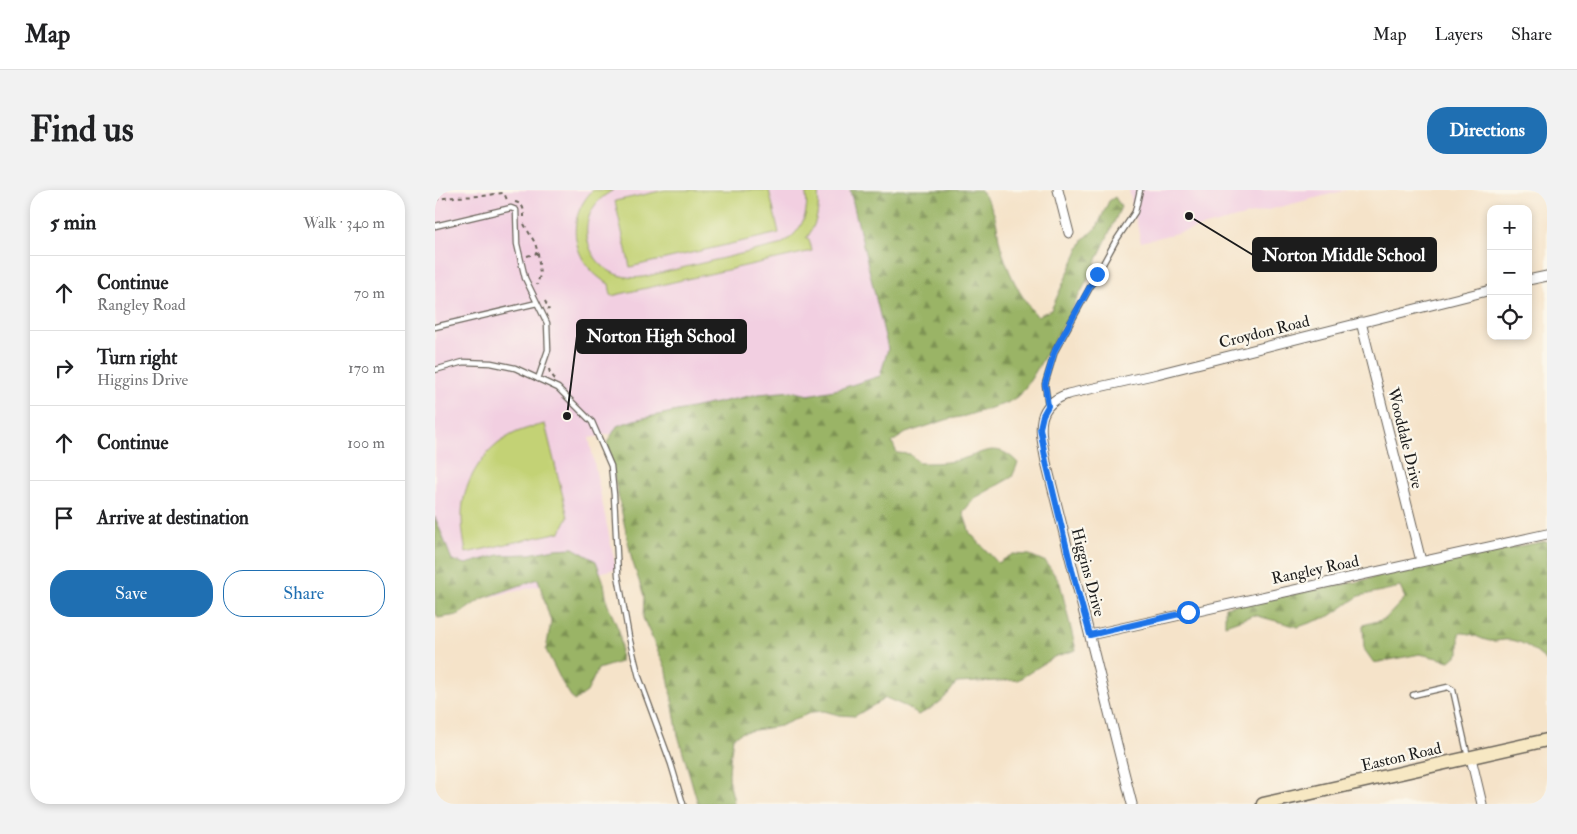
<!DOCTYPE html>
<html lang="en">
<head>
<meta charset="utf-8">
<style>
  :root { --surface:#fff; --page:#f2f2f2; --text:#202124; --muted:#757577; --line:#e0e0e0; --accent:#1f6fb2 }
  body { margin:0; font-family:"IM FELL Double Pica",serif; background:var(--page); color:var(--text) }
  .controls { position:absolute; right:15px; top:15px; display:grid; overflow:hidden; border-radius:10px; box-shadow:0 2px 8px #0003 }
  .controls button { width:45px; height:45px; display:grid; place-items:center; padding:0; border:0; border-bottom:1px solid var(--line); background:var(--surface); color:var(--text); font:25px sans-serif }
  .stop { position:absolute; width:15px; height:15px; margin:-11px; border:4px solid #1a73e8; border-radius:50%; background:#fff }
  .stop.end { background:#1a73e8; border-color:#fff; box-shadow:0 1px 5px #0008 }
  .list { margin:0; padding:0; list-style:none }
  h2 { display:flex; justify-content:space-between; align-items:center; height:65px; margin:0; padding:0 20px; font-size:21px }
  h2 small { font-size:16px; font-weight:400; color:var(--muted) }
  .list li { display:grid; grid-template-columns:32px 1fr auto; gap:15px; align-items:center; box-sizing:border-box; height:75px; padding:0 20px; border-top:1px solid var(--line) }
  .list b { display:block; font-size:19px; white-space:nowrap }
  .list p { margin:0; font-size:16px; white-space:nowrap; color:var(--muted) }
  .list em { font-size:16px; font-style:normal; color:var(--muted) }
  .actions { display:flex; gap:10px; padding:15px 20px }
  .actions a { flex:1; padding:11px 0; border:1px solid var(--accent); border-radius:20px; text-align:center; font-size:18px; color:var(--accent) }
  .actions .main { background:var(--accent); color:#fff }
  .icon { flex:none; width:28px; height:28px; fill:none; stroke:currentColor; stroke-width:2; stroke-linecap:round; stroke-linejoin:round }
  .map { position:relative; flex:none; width:1112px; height:614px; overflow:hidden; border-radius:20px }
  header { display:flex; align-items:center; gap:30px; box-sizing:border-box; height:70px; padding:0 25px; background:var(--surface); border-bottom:1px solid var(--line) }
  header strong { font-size:24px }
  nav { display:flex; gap:28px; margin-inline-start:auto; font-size:18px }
  .intro { display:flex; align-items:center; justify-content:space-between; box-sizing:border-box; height:120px; padding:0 30px }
  h1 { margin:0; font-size:35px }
  .button { padding:12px 22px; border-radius:20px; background:var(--accent); color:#fff; font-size:18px; font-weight:700 }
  main { display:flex; gap:30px; padding:0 30px }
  aside { flex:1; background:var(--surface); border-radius:20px; box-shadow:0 2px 8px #0003 }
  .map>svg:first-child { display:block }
  .built { fill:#f2cfe1 }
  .forest { fill:url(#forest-firs); stroke:#5b6841 }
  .pitch { fill:#c3d274; stroke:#707748 }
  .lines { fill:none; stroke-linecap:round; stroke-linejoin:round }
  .lane-casing { stroke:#686259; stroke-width:7 }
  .street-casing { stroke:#686259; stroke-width:11 }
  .secondary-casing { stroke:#686259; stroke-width:15 }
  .path { stroke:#686259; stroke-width:2; stroke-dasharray:4 4; stroke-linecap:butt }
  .lane { stroke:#fff; stroke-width:4.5 }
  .street { stroke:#fff; stroke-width:9 }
  .secondary { stroke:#f7e8c3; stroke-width:12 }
  .route { stroke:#1a73e8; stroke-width:6 }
  .labels { text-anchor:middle; stroke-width:4.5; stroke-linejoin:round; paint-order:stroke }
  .street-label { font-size:16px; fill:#1c1c1c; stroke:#fbf7ec }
  .leader { fill:none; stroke:#1c1c1c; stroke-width:2 }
  .callout-dot { fill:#1c1c1c; stroke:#fbf7ec; stroke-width:2 }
  .callout { fill:#1c1c1c; stroke:#1c1c1c; stroke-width:2 }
  .callout-label { font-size:18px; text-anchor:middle; font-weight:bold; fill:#fff }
</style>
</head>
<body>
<header>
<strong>Map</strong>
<nav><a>Map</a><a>Layers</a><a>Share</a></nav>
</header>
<div class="intro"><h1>Find us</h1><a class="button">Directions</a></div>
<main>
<aside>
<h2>5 min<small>Walk · 340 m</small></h2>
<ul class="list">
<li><svg class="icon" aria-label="ahead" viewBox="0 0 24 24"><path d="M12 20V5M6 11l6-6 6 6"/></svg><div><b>Continue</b><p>Rangley Road</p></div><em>70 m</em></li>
<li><svg class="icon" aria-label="right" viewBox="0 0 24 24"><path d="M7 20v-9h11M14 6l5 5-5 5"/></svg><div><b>Turn right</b><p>Higgins Drive</p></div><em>170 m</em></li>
<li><svg class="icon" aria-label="ahead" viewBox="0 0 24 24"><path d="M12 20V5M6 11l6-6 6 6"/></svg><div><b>Continue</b></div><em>100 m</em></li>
<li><svg class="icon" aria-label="arrive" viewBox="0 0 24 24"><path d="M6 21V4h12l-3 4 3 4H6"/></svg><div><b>Arrive at destination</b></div></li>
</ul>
<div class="actions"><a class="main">Save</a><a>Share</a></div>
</aside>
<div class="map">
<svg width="1112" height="614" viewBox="0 0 1112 614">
  <defs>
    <pattern id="forest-firs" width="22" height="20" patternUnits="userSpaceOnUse" patternTransform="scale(1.25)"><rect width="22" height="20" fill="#9ab466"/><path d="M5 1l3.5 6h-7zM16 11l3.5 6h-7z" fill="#7d9253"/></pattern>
  </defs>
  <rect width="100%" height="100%" fill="#fbf7ec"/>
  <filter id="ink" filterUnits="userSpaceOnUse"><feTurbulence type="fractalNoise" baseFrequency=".02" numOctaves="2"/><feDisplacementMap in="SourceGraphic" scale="10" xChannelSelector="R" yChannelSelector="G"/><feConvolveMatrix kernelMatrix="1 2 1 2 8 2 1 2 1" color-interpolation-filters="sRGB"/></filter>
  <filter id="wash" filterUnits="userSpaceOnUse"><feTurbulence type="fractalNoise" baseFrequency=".0096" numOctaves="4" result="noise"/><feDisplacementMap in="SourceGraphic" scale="20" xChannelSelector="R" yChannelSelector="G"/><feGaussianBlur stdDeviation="1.12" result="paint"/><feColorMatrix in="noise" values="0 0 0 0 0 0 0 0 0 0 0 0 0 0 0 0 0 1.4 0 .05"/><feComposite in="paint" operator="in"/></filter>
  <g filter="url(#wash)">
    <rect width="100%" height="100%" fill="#f5e3c9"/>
    <path class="built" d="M 0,0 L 415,0 L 460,189 L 154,248 L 181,379 L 0,419 Z
      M 694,0 L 912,0 L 706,52 Z"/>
    <path class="forest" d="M 415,0 L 546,0 C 552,9 559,20 561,31 C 563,39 563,47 565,54 C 572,80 585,107 602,126 L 616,120 L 648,50 L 662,37 L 674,11 L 680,7 L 686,17 L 655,85 L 625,141 L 596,189 L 585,205 L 572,213 L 530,226 L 514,229 L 471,243 L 457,252 L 462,263 L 475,264 L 484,273 C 495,273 508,273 519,271 C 546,266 559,248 583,273 L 577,287 L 540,308 L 528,322 L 535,343 L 563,373 L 578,364 L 595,365 L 611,372 L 625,393 L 641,460 L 619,467 L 583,490 L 521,493 C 510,510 501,517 483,525 L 472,517 L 451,508 L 420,526 L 404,525 L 389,521 L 377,522 L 345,536 L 308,542 L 298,547 C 297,559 292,583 295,595 C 296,601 299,607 299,614 L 263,614 L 243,545 L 232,481 L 208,428 L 209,406 L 197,370 L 172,253 L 182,236 L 199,230 L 324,204 L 357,201 L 373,205 L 404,199 L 445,186 L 453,159 Z
      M 0,327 L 17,370 L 31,374 L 64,365 L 94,364 L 120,359 L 138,358 L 161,371 L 169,393 L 172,413 L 184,441 L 186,455 L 185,472 L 163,479 L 152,502 L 139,511 L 128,494 L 111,460 L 116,432 L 103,389 L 46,409 L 23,425 L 3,428 L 0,421 Z
      M 1112,351 L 1112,471 C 1101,462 1089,451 1075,450 C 1068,449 1061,452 1055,451 C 1043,449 1038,442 1024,443 L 1024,463 L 1015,471 L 985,464 L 939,473 L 929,459 L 928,435 L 950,429 L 970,408 L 965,397 L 924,406 L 895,426 L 863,437 L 819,425 L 790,435 L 790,417 L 921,392 L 997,372 Z"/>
    <path class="pitch" d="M 158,0 L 179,0 C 129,24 153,95 208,87 L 344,55 C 365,45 376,24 370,0 L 383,0 C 385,19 382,34 371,49 L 374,49 L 377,61 L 176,106 L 174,94 C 138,75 128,30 158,0 Z
      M 230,0 L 334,0 L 344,43 L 195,77 L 180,11 Z
      M 110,234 L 133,327 L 125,342 L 31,363 C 29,351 27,340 27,329 C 26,297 44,265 71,248 C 83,240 97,237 110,234 Z"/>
  </g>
  <g filter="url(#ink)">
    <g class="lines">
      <g class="lane-casing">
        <path id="lane" d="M 0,36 L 76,18 L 81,20 L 82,54 L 90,88 L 112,133 L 113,160 L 103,189
          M 0,137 L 102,113
          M 0,180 L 28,172 L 56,173 L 80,178 L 123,198 L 157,232 L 176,276 L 179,305 L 183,385 L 194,447 L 204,487 L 236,574 L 248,614
          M 613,216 L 610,194 L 620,161 L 680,52 L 700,22 L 705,0
          M 978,505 L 1013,497 L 1018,500 L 1033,567"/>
      </g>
      <g class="street-casing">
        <path id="street" d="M 623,0 L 634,43
          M 1093,90 L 1112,86
          M 926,132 L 986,371
          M 655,445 L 1112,344
          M 1036,568 L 1047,614
          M 697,614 L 611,272 C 606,243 597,216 633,204 L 722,184 L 1056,100"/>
      </g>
      <g class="secondary-casing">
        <path id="secondary" d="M 828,614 L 1112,550"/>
      </g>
      <path class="path" d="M 0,10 C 15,6 30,7 45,6 C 53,6 61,3 69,3 L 73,12
        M 80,12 C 89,14 89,20 89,27
        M 89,34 L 100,53 L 103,63 L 105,85 L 102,95
        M 92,66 L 102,63
        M 110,111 L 114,120
        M 114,179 L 115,183 L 120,189"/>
      <use href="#lane" class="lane"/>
      <use href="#street" class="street"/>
      <use href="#secondary" class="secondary"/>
    </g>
  </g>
  <g class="lines" filter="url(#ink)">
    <path class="route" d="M 662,84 L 620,160 L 610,194 L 613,216 L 608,225 L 605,238 L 611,272 L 637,380 L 655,445 L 753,422"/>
  </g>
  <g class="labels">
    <g class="street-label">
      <text transform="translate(829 141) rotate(-14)" y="6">Croydon Road</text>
      <text transform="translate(971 248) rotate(76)" y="6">Wooddale Drive</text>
      <text transform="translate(880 379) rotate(-12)" y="6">Rangley Road</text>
      <text transform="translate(654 382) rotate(75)" y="6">Higgins Drive</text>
      <text transform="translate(966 566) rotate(-13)" y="6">Easton Road</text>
    </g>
  </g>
  <path class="leader" d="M754 26L818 65M132 226L142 146"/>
  <g class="callout-dot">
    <circle cx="754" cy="26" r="5"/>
    <circle cx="132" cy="226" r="5"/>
  </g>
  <g class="callout">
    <rect x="818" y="48" width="183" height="33" rx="5"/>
    <rect x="142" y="130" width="169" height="33" rx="5"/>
  </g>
  <g class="callout-label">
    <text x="909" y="71">Norton Middle School</text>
    <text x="226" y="152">Norton High School</text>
  </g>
</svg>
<div class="controls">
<button>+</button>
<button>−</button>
<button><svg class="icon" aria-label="locate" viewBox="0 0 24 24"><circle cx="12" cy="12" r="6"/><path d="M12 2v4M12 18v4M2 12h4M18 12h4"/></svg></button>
</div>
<div class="stop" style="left:753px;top:422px"></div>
<div class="stop end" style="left:662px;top:84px"></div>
</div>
</main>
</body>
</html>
